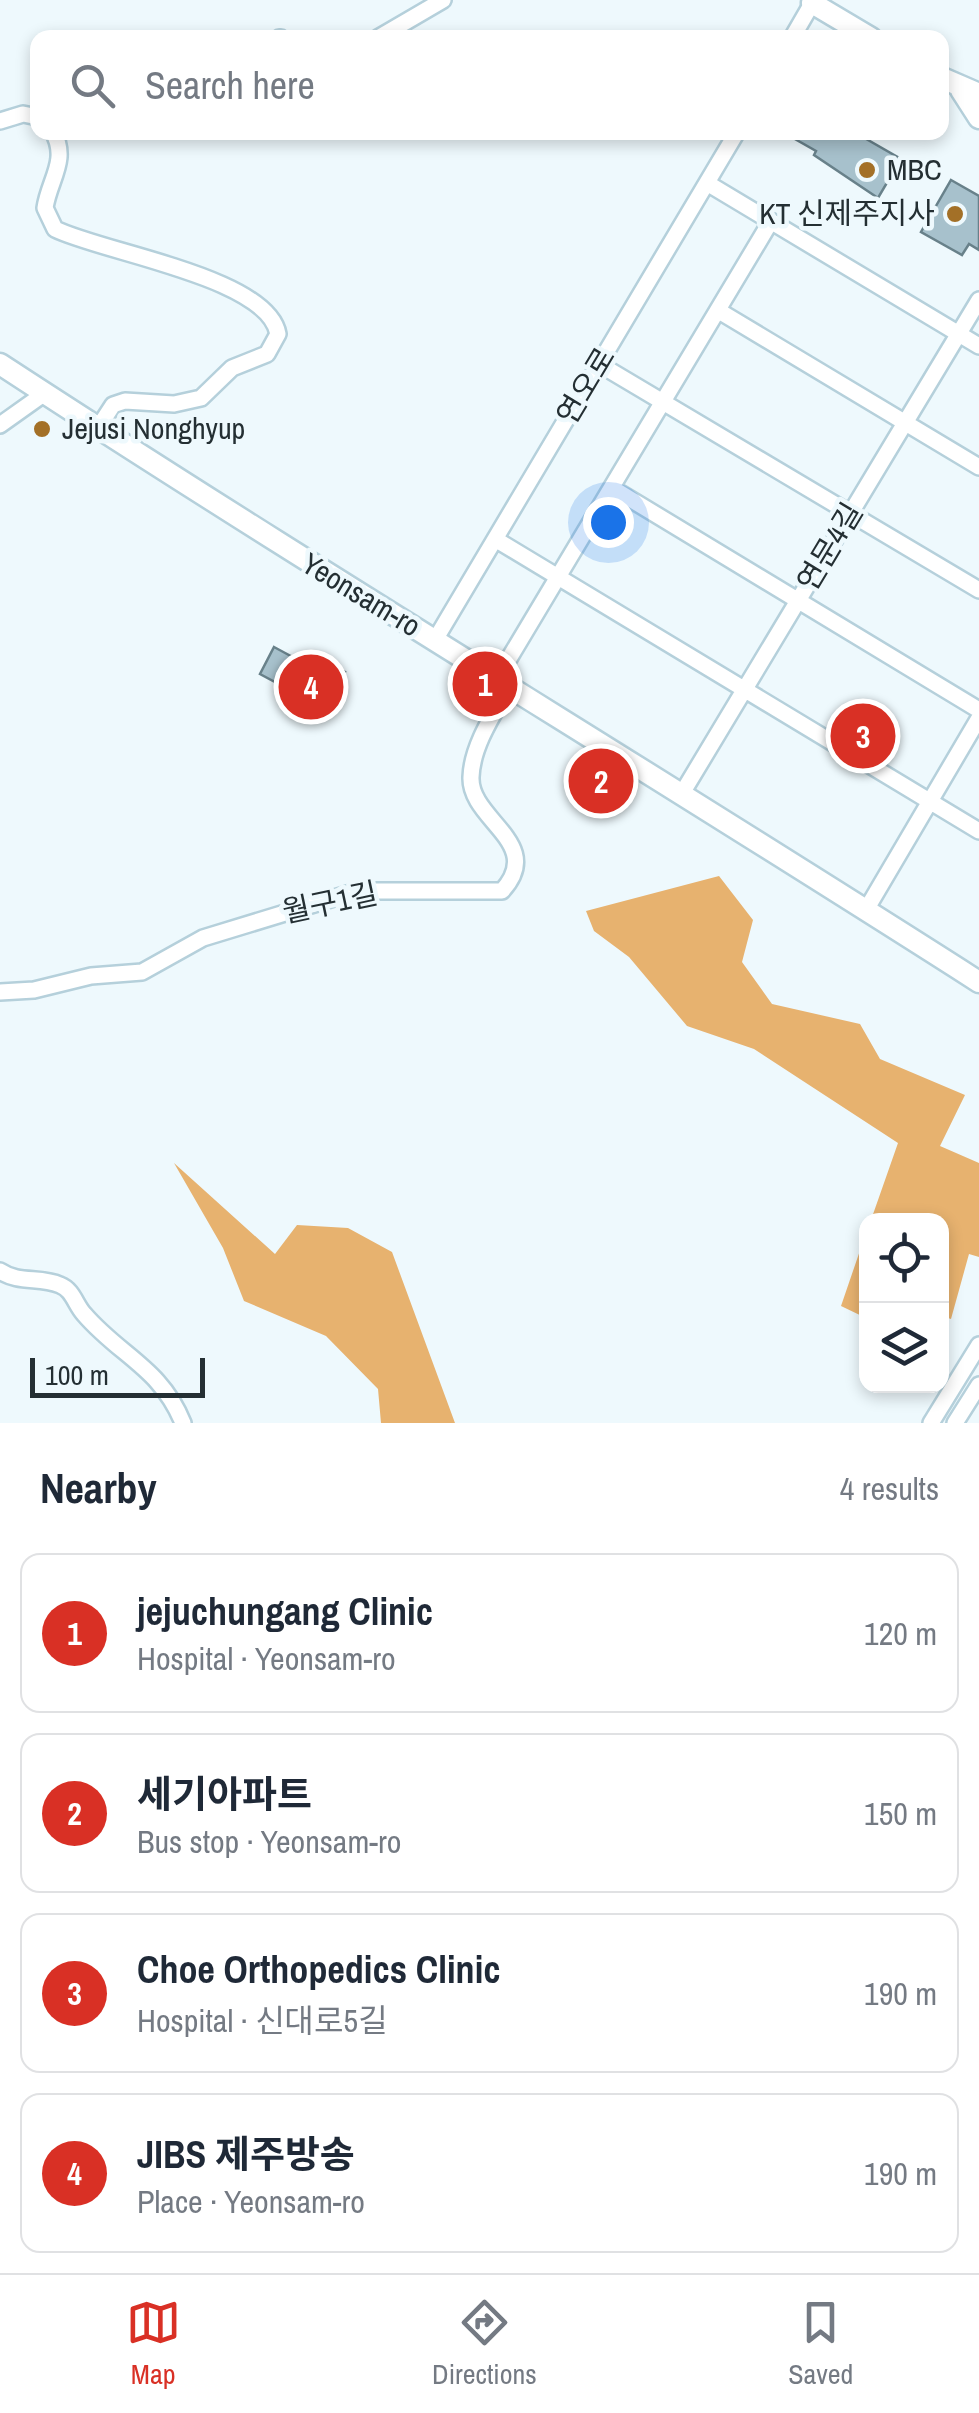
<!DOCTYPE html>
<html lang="en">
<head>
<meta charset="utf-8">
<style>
  :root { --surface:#fff; --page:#f6f6f7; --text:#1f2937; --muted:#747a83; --line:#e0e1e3; --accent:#d93025 }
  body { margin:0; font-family:"Archivo Narrow","Noto Sans KR",sans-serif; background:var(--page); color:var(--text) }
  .controls { position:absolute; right:30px; bottom:30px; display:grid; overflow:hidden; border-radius:20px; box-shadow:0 5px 15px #0003 }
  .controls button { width:90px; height:90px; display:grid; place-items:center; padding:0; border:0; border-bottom:2px solid var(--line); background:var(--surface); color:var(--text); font:50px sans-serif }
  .scale { position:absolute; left:30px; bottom:25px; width:175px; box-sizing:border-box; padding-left:10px; border:5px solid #242f33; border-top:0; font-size:28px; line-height:35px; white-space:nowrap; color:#242f33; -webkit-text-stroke:8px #eef9fd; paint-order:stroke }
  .you { position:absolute; left:608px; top:522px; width:35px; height:35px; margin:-25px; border:8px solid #fff; border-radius:50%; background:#1a73e8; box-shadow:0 0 0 15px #1a73e833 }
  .badge { display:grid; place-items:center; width:65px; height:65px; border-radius:50%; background:var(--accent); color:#fff; font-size:32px; font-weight:700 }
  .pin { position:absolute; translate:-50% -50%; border:5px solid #fff; box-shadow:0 2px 10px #0006 }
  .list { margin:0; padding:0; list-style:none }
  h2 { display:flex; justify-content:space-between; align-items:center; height:130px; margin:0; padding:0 40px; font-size:42px }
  h2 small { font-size:32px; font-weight:400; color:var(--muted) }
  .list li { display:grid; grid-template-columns:65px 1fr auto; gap:30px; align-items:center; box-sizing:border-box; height:160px; margin:0 20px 20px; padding:0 20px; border:2px solid var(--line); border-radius:20px }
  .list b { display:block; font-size:38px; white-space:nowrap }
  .list p { margin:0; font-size:32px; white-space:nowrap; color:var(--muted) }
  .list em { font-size:32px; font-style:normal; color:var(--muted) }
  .icon { flex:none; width:55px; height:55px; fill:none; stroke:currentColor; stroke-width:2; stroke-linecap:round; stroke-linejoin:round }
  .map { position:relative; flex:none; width:979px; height:1423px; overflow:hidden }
  .search { position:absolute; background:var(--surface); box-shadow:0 5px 15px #0003; left:30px; right:30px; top:30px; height:110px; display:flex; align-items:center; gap:25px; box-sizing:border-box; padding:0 35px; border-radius:20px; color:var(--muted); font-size:38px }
  .sheet { height:850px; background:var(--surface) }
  nav { display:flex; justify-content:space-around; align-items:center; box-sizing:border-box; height:140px; border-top:2px solid var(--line); background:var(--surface); font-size:28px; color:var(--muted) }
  nav a { display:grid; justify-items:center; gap:5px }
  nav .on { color:var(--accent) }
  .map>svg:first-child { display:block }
  .forest { fill:#e7b26f }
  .building { fill:#a7c1cc; stroke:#68818a; stroke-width:2.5 }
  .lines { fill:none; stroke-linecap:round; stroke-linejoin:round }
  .minor-casing { stroke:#b5d0db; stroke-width:20 }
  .major-casing { stroke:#b5d0db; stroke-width:25 }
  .minor { stroke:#fff; stroke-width:15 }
  .major { stroke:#fff; stroke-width:20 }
  .poi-dot { fill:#a37027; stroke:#eef9fd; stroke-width:4 }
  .labels { text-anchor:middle; stroke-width:9; stroke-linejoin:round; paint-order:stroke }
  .poi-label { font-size:30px; fill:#242f33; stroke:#eef9fd; text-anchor:start }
  .street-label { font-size:30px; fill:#242f33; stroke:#eef9fd }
</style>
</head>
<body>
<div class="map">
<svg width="979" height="1423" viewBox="0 0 979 1423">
  <rect width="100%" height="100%" fill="#eef9fd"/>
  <path class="forest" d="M 719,876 L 753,920 L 742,962 L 772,1004 L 860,1024 L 880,1059 L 965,1095 L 940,1146 L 979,1163 L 979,1257 L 969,1254 L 951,1319 L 942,1316 L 942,1220 L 871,1220 L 898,1143 L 754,1049 L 687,1026 L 629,957 L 594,931 L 586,911 Z
    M 174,1163 L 275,1254 L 297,1225 L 348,1228 L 392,1252 L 455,1423 L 381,1423 L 378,1389 L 326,1336 L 244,1301 L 223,1248 Z
    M 866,1233 L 866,1318 L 841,1306 Z"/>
  <path class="building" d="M 799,132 L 854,132 L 901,159 L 878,198 L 814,155 L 816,151 L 795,139 Z
    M 951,180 L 979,196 L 979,250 L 969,244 L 962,255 L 921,232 Z
    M 274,647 L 315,669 L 321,658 L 345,672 L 328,704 L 321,700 L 318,705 L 260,674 Z"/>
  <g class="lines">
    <g class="minor-casing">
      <path id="minor" d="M 279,38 L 281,38
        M 378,38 L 443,0
        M 792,38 L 814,0
        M 0,121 L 23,114 L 38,117
        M 53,132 C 69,160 49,180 45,208 L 55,229 C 104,253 268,277 278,334 L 267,354 L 232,368 L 201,398 L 174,404 L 125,401 L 113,405 L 98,428
        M 707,183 L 979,346
        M 719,311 L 979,467
        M 599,364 L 979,590
        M 0,425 L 45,393
        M 612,488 L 979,710
        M 495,539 L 979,831
        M 435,640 L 737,132
        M 498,677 L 771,221
        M 681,795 L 979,300
        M 866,910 L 979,718
        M 0,992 L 34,990 L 91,976 L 142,972 L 203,938 L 357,891 L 502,891 C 546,843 469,820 471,777 C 472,745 495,712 510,685
        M 0,1271 C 19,1284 40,1276 60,1285 C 73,1290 75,1304 84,1314 C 120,1356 161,1368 183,1423
        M 931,1423 L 979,1345
        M 955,1423 L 979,1385"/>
    </g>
    <g class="major-casing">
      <path id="major" d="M 812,3 L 871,38
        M 942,78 L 979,94
        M 961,90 L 979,118
        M 0,364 C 323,575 654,774 979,982"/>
    </g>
    <use href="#minor" class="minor"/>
    <use href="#major" class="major"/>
  </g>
  <g class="poi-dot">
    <circle cx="867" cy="170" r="10"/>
    <circle cx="955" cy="214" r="10"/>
    <circle cx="42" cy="429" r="10"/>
  </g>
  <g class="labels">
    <g class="poi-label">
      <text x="887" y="180">MBC</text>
      <text x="935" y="224" text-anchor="end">KT 신제주지사</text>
      <text x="62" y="439">Jejusi Nonghyup</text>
    </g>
    <g class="street-label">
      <text transform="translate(586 386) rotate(-59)" y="10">연오로</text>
      <text transform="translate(830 547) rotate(-59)" y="10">연문4길</text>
      <text transform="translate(361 595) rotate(31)" y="10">Yeonsam-ro</text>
      <text transform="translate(330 903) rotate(-12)" y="10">월구1길</text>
    </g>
  </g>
</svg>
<div class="controls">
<button><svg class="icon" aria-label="locate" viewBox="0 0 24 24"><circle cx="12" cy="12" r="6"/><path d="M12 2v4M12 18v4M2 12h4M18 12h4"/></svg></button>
<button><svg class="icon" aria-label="layers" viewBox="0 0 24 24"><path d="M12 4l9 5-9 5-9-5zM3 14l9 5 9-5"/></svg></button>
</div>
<div class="scale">100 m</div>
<div class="you"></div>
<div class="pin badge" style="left:485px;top:684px">1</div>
<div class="pin badge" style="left:601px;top:781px">2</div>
<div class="pin badge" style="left:863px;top:736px">3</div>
<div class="pin badge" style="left:311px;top:687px">4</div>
<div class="search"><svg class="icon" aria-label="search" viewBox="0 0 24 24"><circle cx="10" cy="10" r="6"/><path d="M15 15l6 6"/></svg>Search here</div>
</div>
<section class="sheet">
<h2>Nearby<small>4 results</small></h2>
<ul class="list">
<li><span class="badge">1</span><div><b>jejuchungang Clinic</b><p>Hospital · Yeonsam-ro</p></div><em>120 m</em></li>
<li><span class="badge">2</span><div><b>세기아파트</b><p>Bus stop · Yeonsam-ro</p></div><em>150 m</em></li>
<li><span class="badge">3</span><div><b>Choe Orthopedics Clinic</b><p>Hospital · 신대로5길</p></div><em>190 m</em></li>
<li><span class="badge">4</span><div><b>JIBS 제주방송</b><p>Place · Yeonsam-ro</p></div><em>190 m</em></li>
</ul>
</section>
<nav>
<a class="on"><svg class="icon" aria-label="map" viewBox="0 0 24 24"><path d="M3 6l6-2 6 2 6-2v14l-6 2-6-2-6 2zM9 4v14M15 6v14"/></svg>Map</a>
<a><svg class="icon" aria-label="directions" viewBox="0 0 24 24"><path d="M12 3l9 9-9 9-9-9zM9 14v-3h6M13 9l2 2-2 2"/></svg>Directions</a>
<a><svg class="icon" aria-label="saved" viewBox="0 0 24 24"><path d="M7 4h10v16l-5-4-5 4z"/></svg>Saved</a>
</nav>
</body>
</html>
